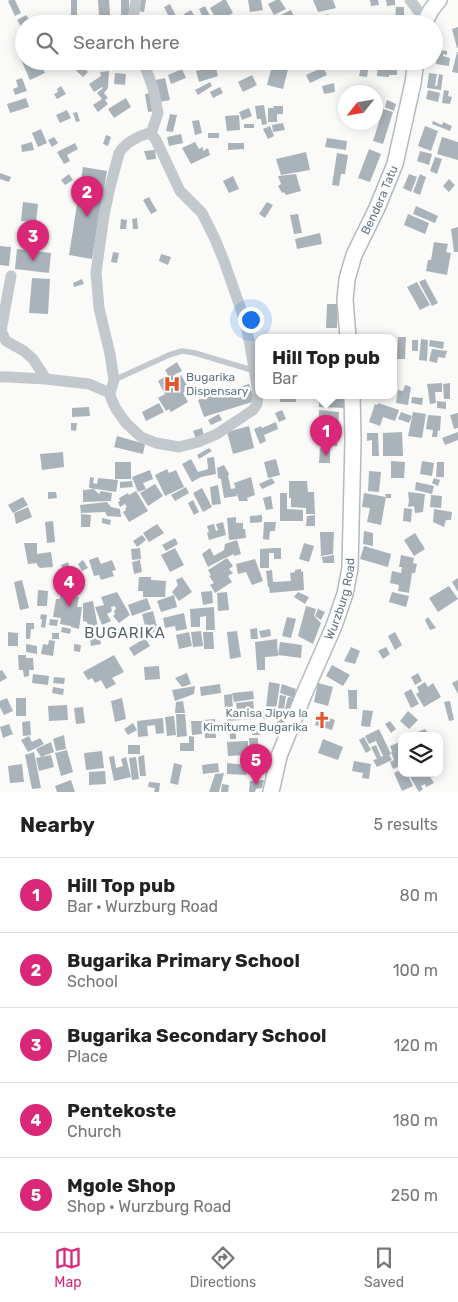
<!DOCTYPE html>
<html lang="en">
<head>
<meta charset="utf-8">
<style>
  :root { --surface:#fff; --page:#f2f2f2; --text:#222; --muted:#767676; --line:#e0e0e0; --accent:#db2777 }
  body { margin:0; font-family:Rubik,sans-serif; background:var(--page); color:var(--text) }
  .controls { position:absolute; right:15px; bottom:15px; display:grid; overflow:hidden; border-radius:10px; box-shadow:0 2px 12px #0003 }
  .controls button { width:45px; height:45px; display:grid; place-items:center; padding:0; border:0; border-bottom:1px solid var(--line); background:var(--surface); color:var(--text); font:25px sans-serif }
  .compass { position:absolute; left:338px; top:85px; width:45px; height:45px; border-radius:50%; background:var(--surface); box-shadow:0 2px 12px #0003; rotate:239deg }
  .you { position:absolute; left:250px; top:319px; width:18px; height:18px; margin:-12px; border:4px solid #fff; border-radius:50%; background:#1a73e8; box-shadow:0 0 0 8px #1a73e833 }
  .badge { display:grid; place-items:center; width:32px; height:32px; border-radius:50%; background:var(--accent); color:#fff; font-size:16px; font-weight:700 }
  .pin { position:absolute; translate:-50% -41px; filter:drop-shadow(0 1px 2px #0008) }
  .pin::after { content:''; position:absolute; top:26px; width:18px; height:15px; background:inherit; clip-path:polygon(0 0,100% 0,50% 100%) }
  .popup { position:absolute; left:255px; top:334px; width:142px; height:65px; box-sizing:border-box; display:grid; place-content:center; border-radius:10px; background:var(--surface); filter:drop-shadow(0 1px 4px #0005); font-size:16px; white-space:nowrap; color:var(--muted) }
  .popup b { font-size:19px; color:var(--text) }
  .popup::after { content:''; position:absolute; left:50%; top:100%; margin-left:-10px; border:10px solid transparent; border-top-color:var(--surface) }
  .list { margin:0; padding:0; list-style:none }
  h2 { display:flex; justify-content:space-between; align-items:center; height:65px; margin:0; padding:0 20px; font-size:21px }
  h2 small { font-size:16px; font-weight:400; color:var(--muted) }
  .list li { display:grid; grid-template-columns:32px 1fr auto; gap:15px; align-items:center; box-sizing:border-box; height:75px; padding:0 20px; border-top:1px solid var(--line) }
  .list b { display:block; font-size:19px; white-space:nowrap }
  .list p { margin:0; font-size:16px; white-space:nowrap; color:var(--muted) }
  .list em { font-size:16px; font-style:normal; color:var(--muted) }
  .icon { flex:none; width:28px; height:28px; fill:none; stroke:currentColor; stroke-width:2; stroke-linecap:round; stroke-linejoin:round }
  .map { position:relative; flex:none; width:458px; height:792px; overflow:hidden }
  .search { position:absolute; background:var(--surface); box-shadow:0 2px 12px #0003; left:15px; right:15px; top:15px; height:55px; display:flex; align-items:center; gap:12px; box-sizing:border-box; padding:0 18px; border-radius:28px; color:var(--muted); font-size:19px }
  .sheet { height:440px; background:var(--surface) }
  nav { display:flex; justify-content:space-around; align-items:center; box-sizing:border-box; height:70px; border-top:1px solid var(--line); background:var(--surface); font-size:14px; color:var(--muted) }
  nav a { display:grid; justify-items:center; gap:2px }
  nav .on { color:var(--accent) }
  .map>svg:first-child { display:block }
  .building { fill:#aab3b9 }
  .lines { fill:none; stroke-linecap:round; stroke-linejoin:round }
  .secondary-casing { stroke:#b3babf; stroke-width:18 }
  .lane { stroke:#c3c8cc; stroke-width:5.5 }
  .street { stroke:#c3c8cc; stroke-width:11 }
  .secondary { stroke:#fff; stroke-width:15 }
  .labels { text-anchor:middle; stroke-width:5; stroke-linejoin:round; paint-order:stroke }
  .street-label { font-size:12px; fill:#657683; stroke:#fff }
  .poi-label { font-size:12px; fill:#657683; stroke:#fff; text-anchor:start }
  .quarter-label { font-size:15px; letter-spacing:1px; fill:#57646e; stroke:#fff }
</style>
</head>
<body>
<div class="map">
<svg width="458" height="792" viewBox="0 0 458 792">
  <rect width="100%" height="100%" fill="#fafaf8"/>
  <path class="building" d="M 10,0 L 15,0 L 21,13 L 15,16 L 8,1 Z
    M 71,0 L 77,0 L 77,19 L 71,19 Z
    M 98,0 L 109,0 L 110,15 L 99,15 Z
    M 121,0 L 129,0 L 129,16 L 121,16 Z
    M 140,0 L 146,0 L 144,12 L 138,11 Z
    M 223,0 L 226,0 L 233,13 L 218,22 L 210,8 Z
    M 248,0 L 261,0 L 263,10 L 250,12 Z
    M 276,0 L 280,0 L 286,9 L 274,15 L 268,4 Z
    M 313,0 L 333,0 L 336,8 L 318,12 Z
    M 370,0 L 378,0 L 379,5 L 371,6 Z
    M 386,0 L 395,0 L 395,5 L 387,6 Z
    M 170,4 L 177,18 L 171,21 L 164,7 Z
    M 205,6 L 213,22 L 208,24 L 206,24 L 199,9 Z
    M 396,7 L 404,7 L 404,24 L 380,24 L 380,22 L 395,22 Z
    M 191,10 L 195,17 L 187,21 L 184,14 Z
    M 291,10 L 298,24 L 278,24 L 275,18 Z
    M 328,14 L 335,23 L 322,24 L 324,22 L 321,17 Z
    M 26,15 L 32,24 L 24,24 L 24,31 L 17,20 Z
    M 91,17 L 105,18 L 105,24 L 92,24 Z
    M 458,27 L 458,48 L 457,48 L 452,29 Z
    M 438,50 L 447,51 L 447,55 L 443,54 L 443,56 L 450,58 L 449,66 L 436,64 Z
    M 457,52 L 458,52 L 458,73 L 452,72 Z
    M 24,53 L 24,61 L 40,61 L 45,73 L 30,80 L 19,55 Z
    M 76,61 L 88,72 L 83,77 L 71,66 Z
    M 170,61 L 178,61 L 180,65 L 175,69 Z
    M 204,61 L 211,61 L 212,65 L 215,64 L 218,76 L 199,82 L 196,71 L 200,70 L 199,65 L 205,63 Z
    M 317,61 L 320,61 L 327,75 L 310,83 L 306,75 L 317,70 L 314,63 Z
    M 378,61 L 397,61 L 397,75 L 389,75 L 389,77 L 377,76 Z
    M 273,62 L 289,65 L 283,89 L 267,85 Z
    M 362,63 L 369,64 L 367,77 L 359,76 Z
    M 182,69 L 186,78 L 171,84 L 168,75 Z
    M 109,71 L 108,88 L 104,93 L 108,98 L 105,100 L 108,104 L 98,112 L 93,105 L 102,99 L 97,93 L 103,88 L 102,87 L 94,92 L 89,84 L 101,76 L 100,72 Z
    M 115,73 L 126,74 L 125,85 L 114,84 Z
    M 429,73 L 437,74 L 435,86 L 437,86 L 439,74 L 443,75 L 441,90 L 427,88 Z
    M 252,75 L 257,85 L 243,92 L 238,82 Z
    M 22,78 L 27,91 L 15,95 L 13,89 L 18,87 L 16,80 Z
    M 165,78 L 170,100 L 160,102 L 156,80 Z
    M 210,82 L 212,86 L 198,95 L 195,90 Z
    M 334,83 L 335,92 L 324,94 L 322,86 Z
    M 61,86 L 66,94 L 57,99 L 54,94 L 58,92 L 57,89 Z
    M 220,87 L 223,93 L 213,98 L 210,92 Z
    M 428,90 L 440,93 L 438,102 L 426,99 Z
    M 444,90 L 449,91 L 448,96 L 452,97 L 450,104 L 442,103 Z
    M 152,93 L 155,111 L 148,112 L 145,94 Z
    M 26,98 L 29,107 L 10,113 L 7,104 Z
    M 126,98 L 131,107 L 114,118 L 108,109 Z
    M 387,100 L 396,104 L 394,111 L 385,107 Z
    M 264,105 L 267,124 L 262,125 L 261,119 L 257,119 L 255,106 Z
    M 273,106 L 283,106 L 283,114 L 277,114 L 277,122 L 268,122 L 268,108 L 274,108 Z
    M 249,108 L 252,116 L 242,120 L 239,112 Z
    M 383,109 L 393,112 L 383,144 L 373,141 Z
    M 67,110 L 71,118 L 60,123 L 56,115 Z
    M 77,112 L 80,121 L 76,122 L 73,113 Z
    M 170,114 L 177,115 L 173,132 L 166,131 Z
    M 239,115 L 240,130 L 227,131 L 225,116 Z
    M 199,120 L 202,133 L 195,135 L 192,121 Z
    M 433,121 L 442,125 L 443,122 L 452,126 L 450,131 L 432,124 Z
    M 283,123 L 285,130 L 273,132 L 272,125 Z
    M 244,124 L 254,124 L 254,128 L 244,128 Z
    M 270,126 L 274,136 L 268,139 L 263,129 Z
    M 425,126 L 438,131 L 431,151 L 418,146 Z
    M 41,129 L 47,143 L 38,147 L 32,133 Z
    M 208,133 L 219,133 L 219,138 L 208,138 Z
    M 181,134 L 183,143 L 169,146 L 167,137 Z
    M 106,135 L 111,137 L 108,146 L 103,144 Z
    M 54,137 L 58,143 L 52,147 L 48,140 Z
    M 442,137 L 458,142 L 458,160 L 437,154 Z
    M 327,138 L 347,141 L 346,150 L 325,147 Z
    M 32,142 L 34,150 L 22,152 L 21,145 Z
    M 195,142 L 199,149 L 203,147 L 203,151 L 208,148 L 210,155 L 191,164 L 182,148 Z
    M 75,143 L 78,149 L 67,155 L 70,161 L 64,164 L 57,152 Z
    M 228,143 L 244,143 L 244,149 L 228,150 Z
    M 369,149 L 381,154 L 370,182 L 358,178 Z
    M 155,150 L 156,159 L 147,160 L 144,151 Z
    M 420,151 L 432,154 L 429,165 L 417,161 Z
    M 306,152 L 310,170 L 281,175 L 276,159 Z
    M 337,153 L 348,155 L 345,174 L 341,174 L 339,186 L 332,185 Z
    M 435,157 L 442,159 L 437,174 L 430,171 Z
    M 83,167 L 107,171 L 92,259 L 69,255 Z
    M 0,173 L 11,177 L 9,182 L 0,179 Z
    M 69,174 L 73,180 L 65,185 L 61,180 Z
    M 296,174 L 301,191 L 286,195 L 284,192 L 282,193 L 278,186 L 281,184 L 278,176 Z
    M 409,174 L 417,177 L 411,192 L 403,188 Z
    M 420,174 L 426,177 L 420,195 L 413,192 Z
    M 233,176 L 239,189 L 229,193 L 223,181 Z
    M 449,179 L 455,185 L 449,192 L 443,186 Z
    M 149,197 L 157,211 L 151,214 L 143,200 Z
    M 23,202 L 38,204 L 36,222 L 21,221 Z
    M 267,202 L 273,205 L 265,218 L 259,214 Z
    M 416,206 L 438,216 L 435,223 L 413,214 Z
    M 298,214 L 302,233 L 294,234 L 290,215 Z
    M 408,214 L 429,223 L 425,234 L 404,225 Z
    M 137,218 L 138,229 L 133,229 L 132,219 Z
    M 121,219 L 127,220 L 126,229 L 120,229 Z
    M 458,227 L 458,252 L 454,252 L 451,229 Z
    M 320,233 L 322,244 L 297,249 L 295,239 Z
    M 434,242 L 448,244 L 446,252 L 451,253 L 447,275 L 426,271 L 428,260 L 431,260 Z
    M 0,246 L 11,247 L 9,266 L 0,265 Z
    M 17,249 L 51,253 L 49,273 L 15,269 Z
    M 113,252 L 119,253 L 117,263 L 111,262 Z
    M 161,254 L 171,257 L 168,265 L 159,261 Z
    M 32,278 L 50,279 L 48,314 L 29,313 Z
    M 82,279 L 84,284 L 74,287 L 73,283 Z
    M 425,279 L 438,303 L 432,306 L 419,282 Z
    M 417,282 L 430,305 L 420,310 L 407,287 Z
    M 327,304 L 338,304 L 337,328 L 326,328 Z
    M 398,337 L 406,337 L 405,359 L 397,359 Z
    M 421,339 L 428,340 L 427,361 L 419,360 Z
    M 412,340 L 418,340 L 418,351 L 412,351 Z
    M 430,340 L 444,342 L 443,349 L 429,346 Z
    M 432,349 L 447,351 L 445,358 L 438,357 L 437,363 L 429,361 Z
    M 177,362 L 182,371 L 174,375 L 175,378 L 181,375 L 190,390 L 183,393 L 188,402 L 171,412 L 169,409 L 166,411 L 158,398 L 165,394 L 158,381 L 168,375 L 165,370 Z
    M 442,383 L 442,392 L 435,392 L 436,403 L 430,404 L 427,384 Z
    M 450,383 L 450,399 L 444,399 L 443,384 Z
    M 249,384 L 255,401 L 204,417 L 198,400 Z
    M 405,385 L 411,387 L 408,405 L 396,403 L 398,390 L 403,391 Z
    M 280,395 L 296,395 L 296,402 L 280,402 Z
    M 319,395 L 346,395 L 345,408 L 319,407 Z
    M 412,397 L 423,398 L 422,405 L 411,403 Z
    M 437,401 L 446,402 L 446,409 L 437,408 Z
    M 159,403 L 164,412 L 146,421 L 142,412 Z
    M 378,403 L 399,410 L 395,421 L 383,417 L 380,426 L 369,422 L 375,404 L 378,405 Z
    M 89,407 L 90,416 L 72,417 L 72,408 Z
    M 282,410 L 286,419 L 279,422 L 275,413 Z
    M 319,410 L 339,412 L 337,446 L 317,445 Z
    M 401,412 L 412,416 L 409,423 L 398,419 Z
    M 413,412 L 426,414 L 422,438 L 408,436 Z
    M 458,413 L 458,428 L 454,429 L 450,415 Z
    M 219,414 L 222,420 L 211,425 L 208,420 Z
    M 428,415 L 441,416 L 440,431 L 438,430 L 437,437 L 432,437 L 433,430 L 426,429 Z
    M 276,422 L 278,429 L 264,435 L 266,441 L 260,444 L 254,429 L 261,426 L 262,428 Z
    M 71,423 L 77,423 L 76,431 L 71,430 Z
    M 249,426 L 254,448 L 233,454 L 227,432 Z
    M 202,428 L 204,436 L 196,439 L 193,431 Z
    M 402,432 L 403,456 L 383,456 L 383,433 Z
    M 458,432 L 458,440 L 445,445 L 442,438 Z
    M 367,433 L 378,433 L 379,456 L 372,456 L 372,440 L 367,441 Z
    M 117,436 L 145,444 L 143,454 L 114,447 Z
    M 209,448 L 212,451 L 199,459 L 197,455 Z
    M 320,448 L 330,448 L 330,463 L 319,463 Z
    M 63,452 L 64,467 L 42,470 L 40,454 Z
    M 214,457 L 216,474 L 201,477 L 192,482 L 182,464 L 191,459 L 198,472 L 208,469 L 207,458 Z
    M 276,459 L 280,475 L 268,478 L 264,462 Z
    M 391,461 L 405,462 L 404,478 L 391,478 Z
    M 422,461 L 434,463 L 432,476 L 420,474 Z
    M 115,462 L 131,462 L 131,479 L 115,479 Z
    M 437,462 L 444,462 L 444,477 L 436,477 Z
    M 224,465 L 229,474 L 228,476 L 231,489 L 236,488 L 237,496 L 224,498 L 221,479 L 218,478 L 217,468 Z
    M 167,469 L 169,473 L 176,470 L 184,487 L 165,496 L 155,475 Z
    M 150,470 L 153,479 L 143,483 L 146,489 L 138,492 L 132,477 Z
    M 369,471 L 381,472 L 379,492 L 368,491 Z
    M 90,477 L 94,478 L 93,483 L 97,484 L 98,478 L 118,480 L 116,492 L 89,488 Z
    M 251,477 L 255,495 L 247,498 L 248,501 L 239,501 L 234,483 Z
    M 272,478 L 275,483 L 262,489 L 259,484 Z
    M 434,478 L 440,480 L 438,486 L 432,483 Z
    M 132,481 L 133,487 L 120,488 L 120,482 Z
    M 289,481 L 307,481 L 308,492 L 314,492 L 315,514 L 306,514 L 306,508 L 291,507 L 291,498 L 289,498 Z
    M 416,482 L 434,486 L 432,494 L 415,490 Z
    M 155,484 L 163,496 L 148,506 L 140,493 Z
    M 218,485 L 221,504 L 212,505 L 210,487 Z
    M 186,487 L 189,493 L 175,501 L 171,495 Z
    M 202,488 L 212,507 L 203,512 L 193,493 Z
    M 94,489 L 99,494 L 101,491 L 112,493 L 111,501 L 83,502 L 83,490 Z
    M 136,491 L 148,511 L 129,522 L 123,512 L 126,510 L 125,508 L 127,507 L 125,504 L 120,507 L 118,502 L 120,501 L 119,498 L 128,493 L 129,495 Z
    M 48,492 L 56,492 L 57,498 L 48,499 Z
    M 408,492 L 425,494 L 423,512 L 415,513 L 414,506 L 408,507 L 409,501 Z
    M 280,493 L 287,493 L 287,509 L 303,510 L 303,521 L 280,521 Z
    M 364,493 L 386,497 L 385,494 L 391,494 L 391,498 L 386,498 L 386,497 L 381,525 L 367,522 L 370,508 L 362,507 Z
    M 431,495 L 442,496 L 441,508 L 430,507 Z
    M 271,496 L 273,509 L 266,510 L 263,498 Z
    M 23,497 L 28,505 L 13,513 L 8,505 Z
    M 193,500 L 199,512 L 194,515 L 188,503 Z
    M 107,502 L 111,507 L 120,509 L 121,517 L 107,516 L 105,512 L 81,513 L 80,505 Z
    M 28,507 L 32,517 L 16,524 L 14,513 Z
    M 404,508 L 412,509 L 411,522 L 403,521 Z
    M 434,509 L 452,512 L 451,520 L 446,520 L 444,527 L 433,522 Z
    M 81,514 L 91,515 L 90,527 L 81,527 Z
    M 262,515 L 262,522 L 250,523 L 250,516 Z
    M 315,515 L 315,526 L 306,526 L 307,516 Z
    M 236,517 L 236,523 L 243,523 L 243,529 L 245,529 L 246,538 L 229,540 L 227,518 Z
    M 102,518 L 111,520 L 110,525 L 102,523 Z
    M 53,521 L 55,542 L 47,543 L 45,522 Z
    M 223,522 L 226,535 L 209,540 L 207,533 L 209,532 L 207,526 L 214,524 L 216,531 L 218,530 L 216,524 Z
    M 264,522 L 276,522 L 275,531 L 270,531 L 269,540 L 263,539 Z
    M 157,524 L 164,533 L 149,542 L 143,533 Z
    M 364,531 L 373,533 L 373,546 L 363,544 Z
    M 320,532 L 334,532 L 333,554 L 321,556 Z
    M 415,533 L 425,549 L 414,556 L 404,540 Z
    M 142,535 L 146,540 L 137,547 L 133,541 Z
    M 175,538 L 178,544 L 166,551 L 162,545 Z
    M 237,540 L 241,554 L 234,556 L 234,554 L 221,560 L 217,554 L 224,550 L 225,544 Z
    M 24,543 L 37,543 L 37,554 L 51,552 L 53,567 L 40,568 L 37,565 L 37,563 L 28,564 Z
    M 304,543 L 314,546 L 309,562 L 299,559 Z
    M 364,546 L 391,554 L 388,567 L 360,559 Z
    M 140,548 L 141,559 L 132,560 L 131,549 Z
    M 175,548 L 184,565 L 170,572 L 161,555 Z
    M 210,548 L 214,556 L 217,554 L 221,560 L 208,567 L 202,554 Z
    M 274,548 L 281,548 L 281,559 L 274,559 L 274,553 L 269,553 L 269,568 L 260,568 L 260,549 Z
    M 334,555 L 334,563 L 323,563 L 322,557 Z
    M 401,555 L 414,558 L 413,563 L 417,564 L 415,573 L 412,573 L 409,593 L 398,591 L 399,585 L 390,583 L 392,571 L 401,573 L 402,567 L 399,567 Z
    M 98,557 L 101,564 L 112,560 L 116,570 L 112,571 L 114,576 L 101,580 L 99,575 L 94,576 L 89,560 Z
    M 227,558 L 233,566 L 229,569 L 233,573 L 228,576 L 232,582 L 215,593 L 210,585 L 214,583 L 209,576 L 211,575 L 208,570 Z
    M 255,559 L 263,581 L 252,585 L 246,572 L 238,574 L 236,564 Z
    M 83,560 L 88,568 L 82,571 L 78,564 Z
    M 140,560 L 142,572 L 134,574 L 132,562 Z
    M 68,562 L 74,581 L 67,583 L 61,565 Z
    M 301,569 L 301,572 L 303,571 L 304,590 L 270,593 L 269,587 L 268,587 L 266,571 L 272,570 L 273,582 L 291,581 L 290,573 L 295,572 L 295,570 Z
    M 139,577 L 151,577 L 151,580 L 166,581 L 165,597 L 143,597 L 143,591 L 138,591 Z
    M 182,577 L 192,592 L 179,601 L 172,592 L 178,585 L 176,580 Z
    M 458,578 L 458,592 L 452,582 Z
    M 22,580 L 29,608 L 20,610 L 14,582 Z
    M 449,586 L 458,599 L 438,612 L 429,598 Z
    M 38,590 L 48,591 L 47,606 L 37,606 Z
    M 212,591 L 213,603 L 203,605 L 201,592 Z
    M 117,592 L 130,615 L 119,623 L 113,616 L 115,614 L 114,611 L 116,609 L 115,606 L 111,607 L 112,611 L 107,614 L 111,621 L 102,625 L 95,607 L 104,605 L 101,597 Z
    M 227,592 L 229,610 L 218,611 L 217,593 Z
    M 298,592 L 309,597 L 305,604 L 294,597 Z
    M 392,592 L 409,596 L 406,607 L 389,602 Z
    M 61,593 L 79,597 L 77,607 L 82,607 L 79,629 L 71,627 L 71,626 L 60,624 L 61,618 L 53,617 L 56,599 L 60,599 Z
    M 174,595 L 177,607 L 161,612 L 157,601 Z
    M 147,598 L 151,609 L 132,616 L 128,605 Z
    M 93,601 L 101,644 L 91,646 L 87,622 L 83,621 L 83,603 Z
    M 306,606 L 316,609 L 314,616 L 313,615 L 321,623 L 313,644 L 298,636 Z
    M 214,607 L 215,630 L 206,630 L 206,616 L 200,617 L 200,627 L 191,627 L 190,609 Z
    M 318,609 L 325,612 L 321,620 L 315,616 Z
    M 153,611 L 158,631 L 147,634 L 142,614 Z
    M 184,613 L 187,629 L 176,631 L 175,626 L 165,628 L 163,618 Z
    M 41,614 L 47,615 L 45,628 L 41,627 L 42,619 L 40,619 Z
    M 287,617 L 296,619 L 291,638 L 282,636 Z
    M 428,617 L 436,628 L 430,630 L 425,620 Z
    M 50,619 L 58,620 L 57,626 L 49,625 Z
    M 26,623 L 34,623 L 34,629 L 31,629 L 30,639 L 26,639 Z
    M 62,627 L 71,629 L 70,634 L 61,632 Z
    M 257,628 L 258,639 L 251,639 L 250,629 Z
    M 270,629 L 271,636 L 261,638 L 259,631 Z
    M 201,631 L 203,646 L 193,647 L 191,632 Z
    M 237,631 L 241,657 L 230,659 L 227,632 Z
    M 8,632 L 18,633 L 18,646 L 8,646 Z
    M 189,632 L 192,646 L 179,649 L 176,635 Z
    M 203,632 L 213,632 L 214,649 L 204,649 Z
    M 395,632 L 402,645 L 395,650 L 388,636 Z
    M 52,633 L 59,633 L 59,639 L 52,639 Z
    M 145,638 L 150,646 L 134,656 L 129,648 Z
    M 277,639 L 278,656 L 265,657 L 265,670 L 257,670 L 255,642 Z
    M 49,640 L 55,641 L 53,656 L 41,654 L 43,644 L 48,645 Z
    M 280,642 L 302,645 L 301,658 L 278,655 Z
    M 26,644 L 37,646 L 37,654 L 26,652 Z
    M 74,644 L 81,645 L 80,652 L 74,651 Z
    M 351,647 L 360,651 L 355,664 L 344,661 Z
    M 386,647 L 390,654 L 383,659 L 378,651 Z
    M 18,655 L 26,655 L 26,658 L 33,658 L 34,670 L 29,670 L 29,676 L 24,677 L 23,670 L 19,670 Z
    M 114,655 L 124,672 L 112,678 L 116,684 L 106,689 L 101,680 L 95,683 L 92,678 L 88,680 L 83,672 Z
    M 332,665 L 350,675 L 343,686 L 326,676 Z
    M 159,666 L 160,679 L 145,680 L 144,667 Z
    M 2,670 L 7,678 L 0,682 L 0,671 Z
    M 187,673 L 191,684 L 182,687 L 175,678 Z
    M 418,673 L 422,681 L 415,685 L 411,677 Z
    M 33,674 L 49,676 L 48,685 L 32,683 Z
    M 54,677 L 65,678 L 64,684 L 53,683 Z
    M 458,680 L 458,694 L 452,683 Z
    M 269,682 L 280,684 L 276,709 L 266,708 Z
    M 425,682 L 428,687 L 433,683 L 441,697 L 424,707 L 416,694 L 419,692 L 417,687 Z
    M 318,683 L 333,687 L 328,706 L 314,702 Z
    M 220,684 L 221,693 L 201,696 L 200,687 Z
    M 282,684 L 296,689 L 294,698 L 280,693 Z
    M 195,686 L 194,694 L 175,701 L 172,690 Z
    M 53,687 L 64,689 L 63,695 L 52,693 Z
    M 411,689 L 419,704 L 411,708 L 404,693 Z
    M 348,690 L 357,690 L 357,709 L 349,709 Z
    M 253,691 L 254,699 L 234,702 L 232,693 Z
    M 232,694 L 233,710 L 225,711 L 224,695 Z
    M 280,695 L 286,696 L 284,709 L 278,708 Z
    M 288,697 L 294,698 L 292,711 L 285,709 Z
    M 7,698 L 13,711 L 4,715 L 0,707 L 0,701 Z
    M 16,698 L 26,698 L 26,716 L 16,716 Z
    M 122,698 L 126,719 L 115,722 L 111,701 Z
    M 183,701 L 185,713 L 175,713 L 176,702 Z
    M 253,701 L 254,709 L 237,710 L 236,703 Z
    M 450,701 L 454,720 L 449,721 L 444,702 Z
    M 67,705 L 68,720 L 49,721 L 48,706 Z
    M 83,707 L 85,723 L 76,724 L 74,708 Z
    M 270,710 L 271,718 L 244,720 L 243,711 Z
    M 363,710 L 373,711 L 370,727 L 361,726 Z
    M 408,711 L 418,720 L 409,729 L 400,721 Z
    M 277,712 L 285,712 L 284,719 L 286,719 L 285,726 L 277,726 Z
    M 226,713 L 241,713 L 241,720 L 227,721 Z
    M 176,714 L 185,714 L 187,736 L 177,737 Z
    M 318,714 L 335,720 L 332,730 L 315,725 Z
    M 174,716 L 176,735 L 167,736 L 165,717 Z
    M 163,718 L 164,733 L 156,734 L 155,725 L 147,726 L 148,736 L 138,737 L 137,721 Z
    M 215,719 L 216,738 L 205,738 L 204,720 Z
    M 30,721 L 31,735 L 23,736 L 22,722 Z
    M 191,721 L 203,721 L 204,729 L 202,729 L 202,734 L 192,735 Z
    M 390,721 L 396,729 L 391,733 L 385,724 Z
    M 133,723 L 137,730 L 128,735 L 124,729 Z
    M 9,724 L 13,734 L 3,738 L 0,727 Z
    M 230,724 L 260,724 L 260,735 L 252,735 L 252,731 L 236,731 L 236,739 L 230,739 Z
    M 379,729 L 391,754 L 389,755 L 392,760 L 377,767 L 373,760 L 377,759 L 371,747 L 376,745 L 381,757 L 383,756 L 376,741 L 369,744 L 365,736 Z
    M 425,729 L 430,736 L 416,736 L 415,733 Z
    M 64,735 L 66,749 L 56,751 L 53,739 Z
    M 29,736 L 32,742 L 40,738 L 44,744 L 28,752 L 21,740 Z
    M 189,736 L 194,737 L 194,751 L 180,751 L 180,743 L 189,743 Z
    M 364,737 L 371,750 L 366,753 L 359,740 Z
    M 249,738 L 258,738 L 259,762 L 250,762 Z
    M 323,739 L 343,747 L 338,760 L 318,753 Z
    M 248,741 L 248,755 L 228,756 L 227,742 Z
    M 402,741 L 402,765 L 393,769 L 390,762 L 394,760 L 391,752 L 392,751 L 390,746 Z
    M 51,742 L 54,752 L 41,757 L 36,749 Z
    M 128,745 L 140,745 L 140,754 L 128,754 Z
    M 67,750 L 73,772 L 61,776 L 55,753 Z
    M 102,751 L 104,768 L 86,770 L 84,753 Z
    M 34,752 L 41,788 L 32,789 L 25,755 Z
    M 51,755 L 54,767 L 39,771 L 36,758 Z
    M 144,755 L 146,776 L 140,776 L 138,757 Z
    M 114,756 L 116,768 L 123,766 L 121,759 L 126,757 L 131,777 L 114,781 L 109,757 Z
    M 136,757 L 139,779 L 132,780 L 129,758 Z
    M 354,761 L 371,764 L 369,779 L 362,778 L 363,773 L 352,771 Z
    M 174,763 L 182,765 L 178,785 L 170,783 Z
    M 218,763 L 219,772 L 203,774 L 202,765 Z
    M 227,763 L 247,765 L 246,775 L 227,774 Z
    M 22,764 L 24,782 L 10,783 L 8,766 Z
    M 402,769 L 402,773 L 407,773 L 413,786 L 402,791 L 394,773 Z
    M 105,771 L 106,784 L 89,785 L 89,772 Z
    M 224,773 L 219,792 L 209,792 L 215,774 Z
    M 412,773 L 425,773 L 427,776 L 429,775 L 434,783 L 426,787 L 425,784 L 421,786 L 423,789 L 419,792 L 409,775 Z
    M 71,780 L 75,792 L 57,792 L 55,786 Z
    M 264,780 L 262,788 L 256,789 L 255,792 L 249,792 L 250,781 Z
    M 149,782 L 160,783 L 159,792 L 154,792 L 155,788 L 148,787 Z
    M 222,784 L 229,785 L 228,792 L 221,792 Z"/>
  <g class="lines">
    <g class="secondary-casing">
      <g id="secondary">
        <path d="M 424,24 L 431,10 L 439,0"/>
        <path id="s1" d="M 348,337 L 345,300 L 347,279 L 354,255 L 377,208 L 395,164 L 413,83 L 416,61"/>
        <path id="s2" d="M 271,792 L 279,756 L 305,692 L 334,626 L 345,594 L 350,568 L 353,440 L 352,395"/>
      </g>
    </g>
    <path class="lane" d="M 114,380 L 169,355 L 182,351 L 195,353 L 255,371"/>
    <path class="street" d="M 410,0 L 425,20
      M 133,24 L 133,18 L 136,0
      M 143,61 L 153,88 L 158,113 L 151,134
      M 149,133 L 153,136 L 156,140 L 180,191 L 202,213 L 215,239 L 224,261 L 245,321 L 250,345 L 258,392 L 257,404 L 253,410 L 217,434 L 198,442 L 179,447 L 156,443 L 141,437 L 126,423 L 116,409 L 111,398 L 110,393 L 114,380 L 110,354 L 99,308 L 96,273 L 104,215 L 110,187 L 119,153 C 125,143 138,136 149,133 Z
      M 11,276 L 1,331 L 6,341 L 24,351 L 33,359 L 46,379
      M 0,377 L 8,377 L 46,379 L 89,384 L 110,393"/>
    <use href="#secondary" class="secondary"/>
  </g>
  <defs>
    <g id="hospital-bare" transform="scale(1.35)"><path d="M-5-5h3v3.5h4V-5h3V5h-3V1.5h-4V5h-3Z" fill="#e4572e" stroke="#fff" stroke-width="2.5" paint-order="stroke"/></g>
    <g id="church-bare" transform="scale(1.35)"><path d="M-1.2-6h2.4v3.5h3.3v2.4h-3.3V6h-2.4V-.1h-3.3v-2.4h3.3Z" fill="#e4572e" stroke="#fff" stroke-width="2.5" paint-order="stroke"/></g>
  </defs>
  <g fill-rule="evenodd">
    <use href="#hospital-bare" x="172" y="384"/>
    <use href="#church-bare" x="322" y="720"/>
  </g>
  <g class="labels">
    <g class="street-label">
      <text dy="4" stroke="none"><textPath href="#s1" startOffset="144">Bendera Tatu</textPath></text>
      <text dy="4" stroke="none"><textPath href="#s2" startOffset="206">Wurzburg Road</textPath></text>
    </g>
    <g class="poi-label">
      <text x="186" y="381">Bugarika<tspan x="186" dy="14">Dispensary</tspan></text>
      <text x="308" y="717" text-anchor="end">Kanisa Jipya la<tspan x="308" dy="14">Kimitume Bugarika</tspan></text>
    </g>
    <g class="quarter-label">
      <text x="125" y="638">BUGARIKA</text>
    </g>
  </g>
</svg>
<div class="controls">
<button><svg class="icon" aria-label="layers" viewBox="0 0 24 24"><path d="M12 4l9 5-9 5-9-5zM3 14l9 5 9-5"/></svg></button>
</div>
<svg class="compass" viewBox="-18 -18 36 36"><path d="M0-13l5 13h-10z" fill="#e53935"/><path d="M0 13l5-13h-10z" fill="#767676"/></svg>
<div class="you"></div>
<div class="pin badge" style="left:326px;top:456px">1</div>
<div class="popup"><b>Hill Top pub</b>Bar</div>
<div class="pin badge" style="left:87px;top:217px">2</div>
<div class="pin badge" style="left:33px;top:261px">3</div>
<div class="pin badge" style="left:69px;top:607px">4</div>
<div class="pin badge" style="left:256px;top:785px">5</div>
<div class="search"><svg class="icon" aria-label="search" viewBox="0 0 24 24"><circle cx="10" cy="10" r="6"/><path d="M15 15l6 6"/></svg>Search here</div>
</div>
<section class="sheet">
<h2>Nearby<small>5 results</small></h2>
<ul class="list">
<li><span class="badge">1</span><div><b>Hill Top pub</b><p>Bar · Wurzburg Road</p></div><em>80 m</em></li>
<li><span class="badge">2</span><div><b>Bugarika Primary School</b><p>School</p></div><em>100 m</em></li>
<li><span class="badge">3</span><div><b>Bugarika Secondary School</b><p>Place</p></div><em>120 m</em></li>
<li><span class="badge">4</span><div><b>Pentekoste</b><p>Church</p></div><em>180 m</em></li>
<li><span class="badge">5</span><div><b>Mgole Shop</b><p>Shop · Wurzburg Road</p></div><em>250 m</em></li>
</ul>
</section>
<nav>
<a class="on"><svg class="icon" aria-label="map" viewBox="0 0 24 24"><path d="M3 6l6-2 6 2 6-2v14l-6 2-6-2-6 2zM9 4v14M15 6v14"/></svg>Map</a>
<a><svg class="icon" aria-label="directions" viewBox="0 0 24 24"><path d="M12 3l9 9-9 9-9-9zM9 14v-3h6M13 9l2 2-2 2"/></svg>Directions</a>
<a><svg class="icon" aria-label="saved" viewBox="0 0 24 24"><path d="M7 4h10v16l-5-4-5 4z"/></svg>Saved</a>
</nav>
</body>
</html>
